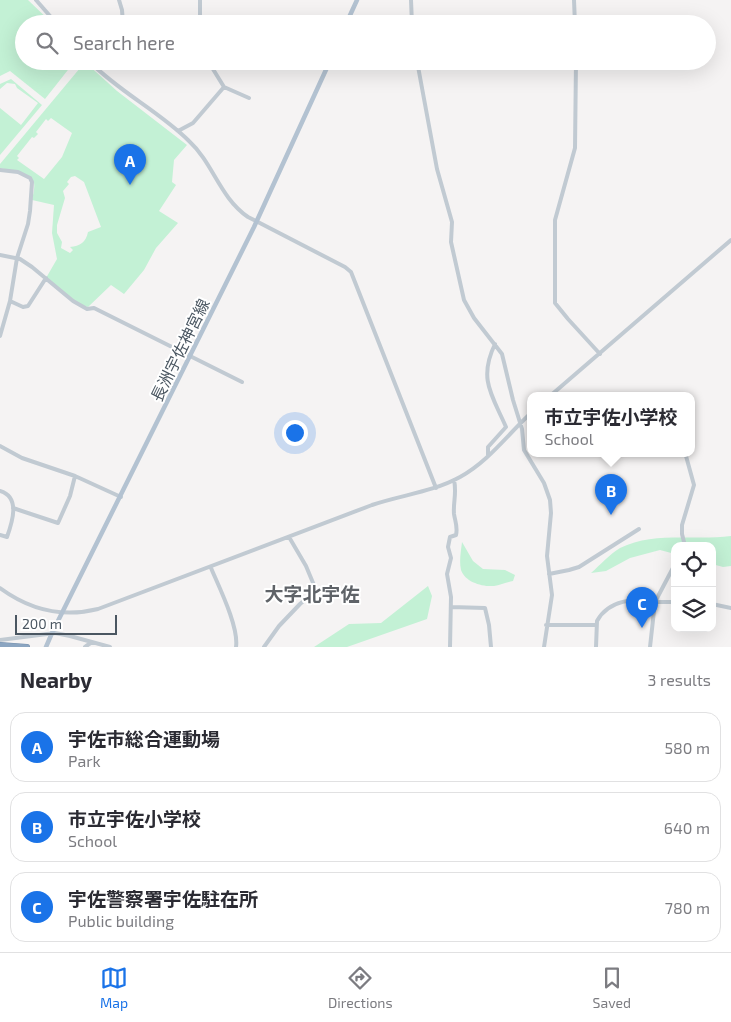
<!DOCTYPE html>
<html lang="en">
<head>
<meta charset="utf-8">
<style>
  :root { --surface:#fff; --page:#f7f7f7; --text:#2b2b33; --muted:#7c7c81; --line:#e1e1e2; --accent:#1a73e8 }
  body { margin:0; font-family:"Exo 2","Noto Sans JP",sans-serif; background:var(--page); color:var(--text) }
  .controls { position:absolute; right:15px; bottom:15px; display:grid; overflow:hidden; border-radius:10px; box-shadow:0 5px 20px #0002 }
  .controls button { width:45px; height:45px; display:grid; place-items:center; padding:0; border:0; border-bottom:1px solid var(--line); background:var(--surface); color:var(--text); font:25px sans-serif }
  .scale { position:absolute; left:15px; bottom:12px; width:102px; box-sizing:border-box; padding-left:5px; border:2px solid #4a5661; border-top:0; font-size:14px; line-height:18px; white-space:nowrap; color:#4a5661; -webkit-text-stroke:4px #fff; paint-order:stroke }
  .you { position:absolute; left:294px; top:432px; width:18px; height:18px; margin:-12px; border:4px solid #fff; border-radius:50%; background:#1a73e8; box-shadow:0 0 0 8px #1a73e833 }
  .badge { display:grid; place-items:center; width:32px; height:32px; border-radius:50%; background:var(--accent); color:#fff; font-size:16px; font-weight:700 }
  .pin { position:absolute; translate:-50% -41px; filter:drop-shadow(0 1px 2px #0008) }
  .pin::after { content:''; position:absolute; top:26px; width:18px; height:15px; background:inherit; clip-path:polygon(0 0,100% 0,50% 100%) }
  .popup { position:absolute; left:527px; top:392px; width:168px; height:65px; box-sizing:border-box; display:grid; place-content:center; border-radius:10px; background:var(--surface); filter:drop-shadow(0 1px 4px #0005); font-size:16px; white-space:nowrap; color:var(--muted) }
  .popup b { font-size:19px; color:var(--text) }
  .popup::after { content:''; position:absolute; left:50%; top:100%; margin-left:-10px; border:10px solid transparent; border-top-color:var(--surface) }
  .list { margin:0; padding:0; list-style:none }
  h2 { display:flex; justify-content:space-between; align-items:center; height:65px; margin:0; padding:0 20px; font-size:21px }
  h2 small { font-size:16px; font-weight:400; color:var(--muted) }
  .list li { display:grid; grid-template-columns:32px 1fr auto; gap:15px; align-items:center; box-sizing:border-box; height:70px; margin:0 10px 10px; padding:0 10px; border:1px solid var(--line); border-radius:15px }
  .list b { display:block; font-size:19px; white-space:nowrap }
  .list p { margin:0; font-size:16px; white-space:nowrap; color:var(--muted) }
  .list em { font-size:16px; font-style:normal; color:var(--muted) }
  .icon { flex:none; width:28px; height:28px; fill:none; stroke:currentColor; stroke-width:2; stroke-linecap:round; stroke-linejoin:round }
  .map { position:relative; flex:none; width:731px; height:647px; overflow:hidden }
  .search { position:absolute; background:var(--surface); box-shadow:0 5px 20px #0002; left:15px; right:15px; top:15px; height:55px; display:flex; align-items:center; gap:12px; box-sizing:border-box; padding:0 18px; border-radius:28px; color:var(--muted); font-size:19px }
  .sheet { height:305px; background:var(--surface) }
  nav { display:flex; justify-content:space-around; align-items:center; box-sizing:border-box; height:70px; border-top:1px solid var(--line); background:var(--surface); font-size:14px; color:var(--muted) }
  nav a { display:grid; justify-items:center; gap:2px }
  nav .on { color:var(--accent) }
  .map>svg:first-child { display:block }
  .green { fill:#c3f1d5; fill-rule:evenodd }
  .lines { fill:none; stroke-linecap:round; stroke-linejoin:round }
  .highway-casing { stroke:#7690ad; stroke-width:6 }
  .minor { stroke:#c1cad2; stroke-width:4 }
  .major { stroke:#b3c2d1; stroke-width:4.5 }
  .highway { stroke:#8ba5c1; stroke-width:5 }
  .labels { text-anchor:middle; stroke-width:4; stroke-linejoin:round; paint-order:stroke }
  .street-label { font-size:16px; fill:#4a5661; stroke:#fff }
  .quarter-label { font-size:19px; font-weight:bold; fill:#5f6368; stroke:#fff }
</style>
</head>
<body>
<div class="map">
<svg width="731" height="647" viewBox="0 0 731 647">
  <rect width="100%" height="100%" fill="#f5f3f3"/>
  <path class="green" d="M 0,0 L 28,0 L 53,24 L 24,24 L 24,61 L 75,61 L 45,99 L 10,71 L 0,76 Z
    M 85,62 L 117,91 L 187,145 L 174,160 L 172,182 L 176,185 L 159,211 L 178,223 L 156,248 L 144,270 L 124,294 L 111,285 L 88,307 L 79,305 L 46,278 L 57,259 L 52,233 L 54,205 L 32,200 C 33,195 35,188 34,183 C 31,172 9,170 0,168 L 0,164 ZM 51,118 L 72,133 L 62,157 L 44,179 L 17,160 L 19,158 L 17,156 L 32,137 L 34,138 L 38,134 L 36,132 L 46,119 L 48,121 ZM 75,176 L 84,182 L 101,227 L 88,232 C 86,242 80,246 70,247 L 73,250 L 70,253 L 61,248 L 62,242 L 57,233 L 57,225 L 65,198 L 63,191 L 69,184 L 67,182 L 71,177 Z
    M 11,79 L 42,105 L 0,155 L 0,108 L 21,125 L 38,103 L 17,88 L 15,84 L 7,83 L 0,89 L 0,84 Z
    M 731,536 L 731,566 L 723,567 L 712,564 L 712,546 L 675,546 L 675,554 L 660,550 L 630,558 L 606,571 L 591,573 C 600,565 610,554 620,548 C 654,531 695,541 731,536 Z
    M 462,542 L 473,561 L 483,569 L 505,570 L 515,575 L 513,581 C 507,582 500,585 494,586 C 482,587 465,582 461,570 C 459,561 461,551 462,542 Z
    M 428,586 L 432,596 L 427,619 L 347,647 L 314,647 L 349,624 L 381,623 Z"/>
  <g class="lines">
    <g class="highway-casing">
      <path id="highway" d="M 0,645 L 27,647"/>
    </g>
    <path class="minor" d="M 36,0 L 57,24
      M 119,0 L 122,10 L 123,24
      M 200,0 L 200,24
      M 411,0 L 412,24
      M 574,0 L 575,24
      M 89,61 C 119,92 159,111 189,141 C 213,163 220,198 248,217 L 345,267 L 351,272 L 436,488
      M 208,61 L 224,87 L 249,98
      M 417,61 L 437,169 L 452,222 L 451,242 L 464,300 L 474,318 L 502,354 L 513,400 L 522,429 L 524,450 L 544,483 L 550,500 L 551,513 L 547,556 L 552,595 L 544,647
      M 576,61 L 575,148 L 555,220 L 555,303 L 568,319 L 600,354
      M 178,131 L 193,123 L 224,87
      M 0,170 L 18,172 L 30,178 L 32,182 L 30,211 L 28,224 L 17,258 L 10,301 L 0,336
      M 0,255 L 20,259 L 32,267 L 73,301 L 87,309 L 94,308 L 242,382
      M 10,301 L 23,307 L 28,306 L 46,278
      M 550,396 L 731,240
      M 0,446 L 22,458 L 75,476 L 121,497
      M 488,455 L 488,447 L 506,427 C 492,395 478,379 495,344
      M 0,491 C 21,497 12,523 7,537 L 0,535
      M 13,508 L 58,523 L 70,496 L 75,476
      M 685,546 L 682,534 L 682,525 L 694,485 L 686,456
      M 211,568 C 219,587 239,627 236,647
      M 549,574 L 569,570 L 579,567 L 639,529
      M 0,588 C 30,610 62,618 98,609 L 372,505 C 401,495 433,492 460,477 C 488,462 508,434 531,413
      M 655,602 L 675,602
      M 712,604 L 731,608
      M 451,607 L 485,608 L 489,625 L 491,647
      M 546,625 L 596,625
      M 0,640 L 55,633 L 70,636 L 110,647
      M 85,647 L 92,642
      M 264,647 L 279,626 L 300,604 L 316,590 L 306,566 L 289,537
      M 450,647 L 451,597 L 447,574 L 451,558 L 448,547 L 450,537 L 456,535 C 458,527 455,521 454,514 C 453,502 457,493 454,480
      M 596,647 L 597,621 C 609,599 634,599 656,600
      M 650,647 L 655,602 L 675,564"/>
    <path class="major" d="M 346,24 L 357,0
      M 46,647 L 52,633 L 254,227 L 330,61"/>
    <use href="#highway" class="highway"/>
  </g>
  <g class="labels">
    <g class="street-label">
      <text transform="translate(180 350) rotate(-64)" y="6">長洲宇佐神宮線</text>
    </g>
    <g class="quarter-label">
      <text x="312" y="601">大字北宇佐</text>
    </g>
  </g>
</svg>
<div class="controls">
<button><svg class="icon" aria-label="locate" viewBox="0 0 24 24"><circle cx="12" cy="12" r="6"/><path d="M12 2v4M12 18v4M2 12h4M18 12h4"/></svg></button>
<button><svg class="icon" aria-label="layers" viewBox="0 0 24 24"><path d="M12 4l9 5-9 5-9-5zM3 14l9 5 9-5"/></svg></button>
</div>
<div class="scale">200 m</div>
<div class="you"></div>
<div class="pin badge" style="left:130px;top:185px">A</div>
<div class="pin badge" style="left:611px;top:515px">B</div>
<div class="popup"><b>市立宇佐小学校</b>School</div>
<div class="pin badge" style="left:642px;top:628px">C</div>
<div class="search"><svg class="icon" aria-label="search" viewBox="0 0 24 24"><circle cx="10" cy="10" r="6"/><path d="M15 15l6 6"/></svg>Search here</div>
</div>
<section class="sheet">
<h2>Nearby<small>3 results</small></h2>
<ul class="list">
<li><span class="badge">A</span><div><b>宇佐市総合運動場</b><p>Park</p></div><em>580 m</em></li>
<li><span class="badge">B</span><div><b>市立宇佐小学校</b><p>School</p></div><em>640 m</em></li>
<li><span class="badge">C</span><div><b>宇佐警察署宇佐駐在所</b><p>Public building</p></div><em>780 m</em></li>
</ul>
</section>
<nav>
<a class="on"><svg class="icon" aria-label="map" viewBox="0 0 24 24"><path d="M3 6l6-2 6 2 6-2v14l-6 2-6-2-6 2zM9 4v14M15 6v14"/></svg>Map</a>
<a><svg class="icon" aria-label="directions" viewBox="0 0 24 24"><path d="M12 3l9 9-9 9-9-9zM9 14v-3h6M13 9l2 2-2 2"/></svg>Directions</a>
<a><svg class="icon" aria-label="saved" viewBox="0 0 24 24"><path d="M7 4h10v16l-5-4-5 4z"/></svg>Saved</a>
</nav>
</body>
</html>
